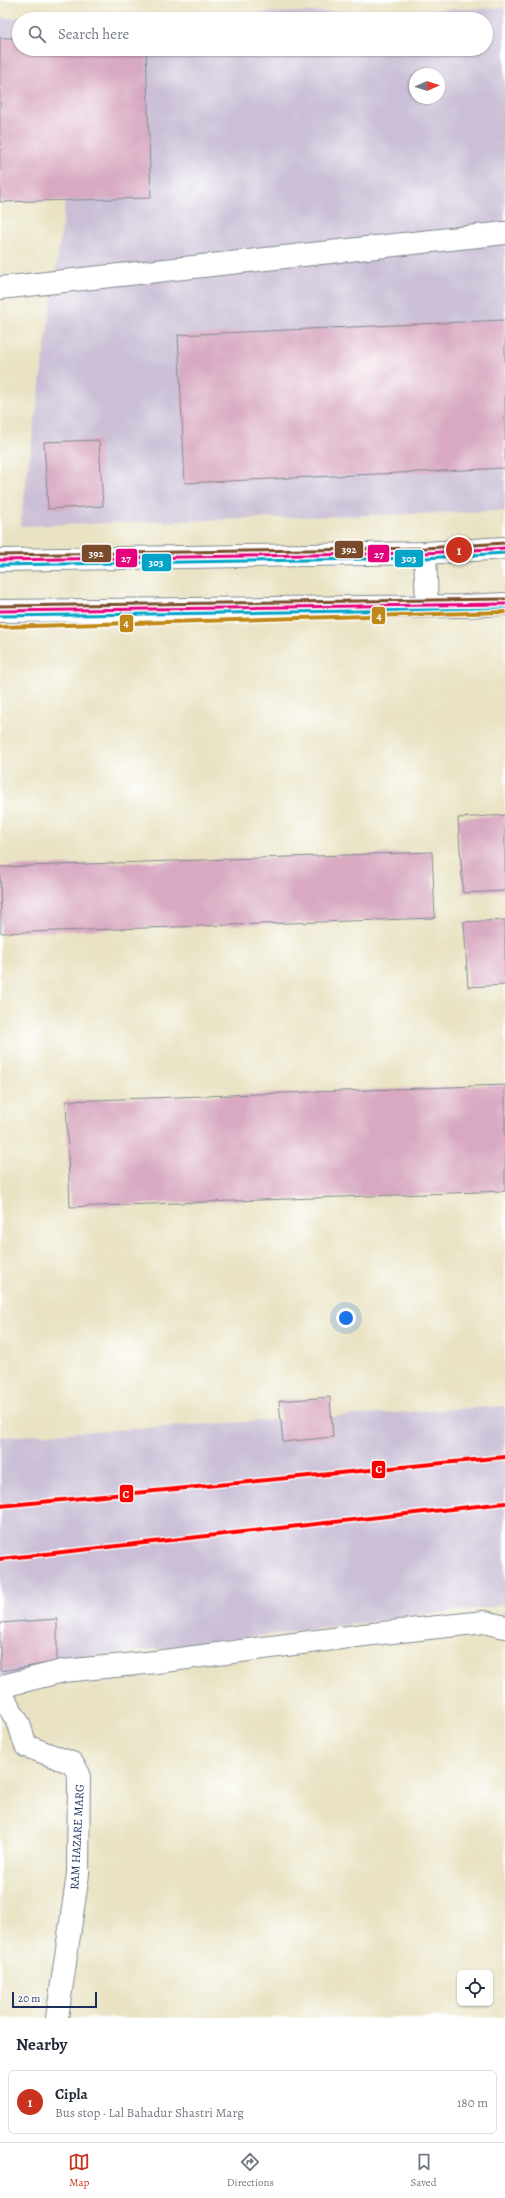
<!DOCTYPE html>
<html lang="en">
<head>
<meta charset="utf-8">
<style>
  :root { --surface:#fff; --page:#f2f2f3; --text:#1f2937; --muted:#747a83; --line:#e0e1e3; --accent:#c8321e }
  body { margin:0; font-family:Alegreya,serif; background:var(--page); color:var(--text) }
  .controls { position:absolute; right:12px; bottom:12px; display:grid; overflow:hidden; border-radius:6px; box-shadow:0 1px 3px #0004 }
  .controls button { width:36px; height:36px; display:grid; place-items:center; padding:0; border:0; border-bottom:1px solid var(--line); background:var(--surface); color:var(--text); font:20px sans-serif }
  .compass { position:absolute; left:409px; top:68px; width:36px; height:36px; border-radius:50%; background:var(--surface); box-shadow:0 1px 3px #0004; rotate:87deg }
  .scale { position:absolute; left:12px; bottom:10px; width:85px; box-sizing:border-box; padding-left:4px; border:2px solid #1b2f5e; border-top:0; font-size:11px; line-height:14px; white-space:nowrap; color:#1b2f5e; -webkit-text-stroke:3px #fff; paint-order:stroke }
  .you { position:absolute; left:346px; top:1318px; width:14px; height:14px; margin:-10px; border:3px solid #fff; border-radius:50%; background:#1a73e8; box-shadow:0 0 0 6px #1a73e833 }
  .badge { display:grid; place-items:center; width:26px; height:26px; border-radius:50%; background:var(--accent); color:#fff; font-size:13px; font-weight:700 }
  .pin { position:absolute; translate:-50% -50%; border:2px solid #fff; box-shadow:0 1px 4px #0006 }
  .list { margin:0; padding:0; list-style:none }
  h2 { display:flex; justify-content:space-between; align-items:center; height:52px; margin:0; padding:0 16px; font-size:17px }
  h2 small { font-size:13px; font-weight:400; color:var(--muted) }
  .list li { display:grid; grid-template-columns:26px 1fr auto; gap:12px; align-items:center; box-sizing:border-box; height:64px; margin:0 8px 8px; padding:0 8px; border:1px solid var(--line); border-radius:6px }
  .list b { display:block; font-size:15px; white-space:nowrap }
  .list p { margin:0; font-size:13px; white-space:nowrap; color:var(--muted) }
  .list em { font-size:13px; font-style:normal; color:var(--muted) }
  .icon { flex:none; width:22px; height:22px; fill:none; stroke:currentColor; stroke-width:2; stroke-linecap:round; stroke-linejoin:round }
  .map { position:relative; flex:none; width:505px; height:2018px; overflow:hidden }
  .search { position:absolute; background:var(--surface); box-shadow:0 1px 3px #0004; left:12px; right:12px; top:12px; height:44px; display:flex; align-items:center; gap:10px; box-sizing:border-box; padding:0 14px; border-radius:22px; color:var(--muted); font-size:15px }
  .sheet { height:124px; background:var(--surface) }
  nav { display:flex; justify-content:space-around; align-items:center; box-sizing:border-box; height:56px; border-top:1px solid var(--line); background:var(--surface); font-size:11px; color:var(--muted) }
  nav a { display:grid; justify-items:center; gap:2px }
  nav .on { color:var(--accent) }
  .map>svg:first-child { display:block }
  .industrial { fill:#cabfd6; fill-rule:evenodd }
  .building { fill:#d8a9c1 }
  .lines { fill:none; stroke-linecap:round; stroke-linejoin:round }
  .minor-casing { stroke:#828990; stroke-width:24 }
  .major-casing { stroke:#828990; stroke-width:24 }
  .minor { stroke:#fff; stroke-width:22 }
  .major { stroke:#fff; stroke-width:22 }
  .bus-1-casing { stroke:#fff; stroke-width:6 }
  .bus-2-casing { stroke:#fff; stroke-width:6 }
  .bus-3-casing { stroke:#fff; stroke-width:6 }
  .bus-1 { stroke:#e5007d; stroke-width:3 }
  .bus-2 { stroke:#01a3c8; stroke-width:3 }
  .bus-3 { stroke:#7a4b2a; stroke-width:3 }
  .rail-1-casing { stroke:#fff; stroke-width:7 }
  .rail-1 { stroke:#f00; stroke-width:4 }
  .metro-1-casing { stroke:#fff; stroke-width:7 }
  .metro-1 { stroke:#c08818; stroke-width:4 }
  .labels { text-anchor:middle; stroke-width:3.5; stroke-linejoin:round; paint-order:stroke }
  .street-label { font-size:12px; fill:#1b2f5e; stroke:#fff }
  .line-badge { stroke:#fff; stroke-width:1.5 }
  .badge-label { font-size:11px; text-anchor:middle; font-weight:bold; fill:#fff }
</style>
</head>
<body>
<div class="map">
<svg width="505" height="2018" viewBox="0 0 505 2018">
  <rect width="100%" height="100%" fill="#fff"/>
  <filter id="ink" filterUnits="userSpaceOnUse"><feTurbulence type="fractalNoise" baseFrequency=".025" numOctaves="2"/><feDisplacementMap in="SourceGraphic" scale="8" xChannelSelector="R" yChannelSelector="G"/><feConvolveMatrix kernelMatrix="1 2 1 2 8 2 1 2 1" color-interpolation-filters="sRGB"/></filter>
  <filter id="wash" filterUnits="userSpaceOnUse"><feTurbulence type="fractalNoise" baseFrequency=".012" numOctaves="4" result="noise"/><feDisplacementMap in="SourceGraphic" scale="16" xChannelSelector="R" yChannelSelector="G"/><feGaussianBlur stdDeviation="0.9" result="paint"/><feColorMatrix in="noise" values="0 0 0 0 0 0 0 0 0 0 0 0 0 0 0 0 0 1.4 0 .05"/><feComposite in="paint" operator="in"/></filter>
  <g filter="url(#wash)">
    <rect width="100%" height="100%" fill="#e9e3c3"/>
    <path class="industrial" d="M 505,8 L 505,511 L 20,526 L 68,184 L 0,183 L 0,18 ZM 19,19 L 486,19 L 486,49 L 19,49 ZM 415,74 L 439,74 L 439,98 L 415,98 Z
      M 505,1406 L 505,1605 L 76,1659 L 47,1672 L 0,1677 L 0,1437 Z"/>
    <g id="blocks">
      <path class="building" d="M 0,38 L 19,38 L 19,49 L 146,49 L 151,198 L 0,202 Z
        M 505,320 L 505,468 L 185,483 L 178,335 Z
        M 99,440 L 103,506 L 48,509 L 44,442 Z
        M 505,815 L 505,891 L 463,893 L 458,818 Z
        M 432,852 L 435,918 L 1,933 L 0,867 Z
        M 505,920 L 505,985 L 468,987 L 464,922 Z
        M 505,1085 L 505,1191 L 70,1207 L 66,1101 Z
        M 330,1397 L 333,1437 L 283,1442 L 279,1401 Z
        M 57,1619 L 57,1662 L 0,1671 L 0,1623 Z"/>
    </g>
  </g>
  <g filter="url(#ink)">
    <use href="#blocks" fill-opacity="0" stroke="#828990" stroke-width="1"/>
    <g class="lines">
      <g class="minor-casing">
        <path id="minor" d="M 0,288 L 505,233
          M 2,1695 L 7,1685 L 63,1671 L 156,1662 L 364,1635 L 484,1622 L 505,1627
          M 2,1695 L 19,1724 L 26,1746 L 72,1763 L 79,1774 L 78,1874 L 57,2018"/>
      </g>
      <g class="major-casing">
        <path id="major" d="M 425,553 L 427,606
          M 0,560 L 425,553 L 505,548
          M 0,611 L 464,606 L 505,604"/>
      </g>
      <use href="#minor" class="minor"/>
      <use href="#major" class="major"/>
      <g class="bus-1-casing">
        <path id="bus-1" d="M 0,560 L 425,553 L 505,548
          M 0,611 L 505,604"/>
      </g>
      <g class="bus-2-casing">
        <path id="bus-2" d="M 0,565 L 425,558 L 505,553
          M 0,616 L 505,609"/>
      </g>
      <g class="bus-3-casing">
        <path id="bus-3" d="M 0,555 L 425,548 L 505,543
          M 0,606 L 505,599"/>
      </g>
      <use href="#bus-1" class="bus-1"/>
      <use href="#bus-2" class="bus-2"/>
      <use href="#bus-3" class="bus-3"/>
      <g class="rail-1-casing">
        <path id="rail-1" d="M 0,1506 L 505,1457
          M 0,1559 L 505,1503"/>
      </g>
      <use href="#rail-1" class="rail-1"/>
      <g class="metro-1-casing">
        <path id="metro-1" d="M 0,627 L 505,612"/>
      </g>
      <use href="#metro-1" class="metro-1"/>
    </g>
  </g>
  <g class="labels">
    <g class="street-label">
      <text transform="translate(77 1837) rotate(-87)" y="4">RAM HAZARE MARG</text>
    </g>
  </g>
  <g class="line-badge">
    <rect x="334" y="540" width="30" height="19" rx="4" fill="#7a4b2a"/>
    <rect x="81" y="544" width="31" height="19" rx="4" fill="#7a4b2a"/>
    <rect x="367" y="544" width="23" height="19" rx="4" fill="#e5007d"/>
    <rect x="115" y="548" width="23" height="20" rx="4" fill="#e5007d"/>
    <rect x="394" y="549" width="30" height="19" rx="4" fill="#01a3c8"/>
    <rect x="141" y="553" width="31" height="19" rx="4" fill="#01a3c8"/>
    <rect x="371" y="606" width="15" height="19" rx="4" fill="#c08818"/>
    <rect x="119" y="614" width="15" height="19" rx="4" fill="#c08818"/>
    <rect x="371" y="1460" width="15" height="19" rx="4" fill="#f00"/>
    <rect x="119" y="1484" width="15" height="19" rx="4" fill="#f00"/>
  </g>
  <g class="badge-label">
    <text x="349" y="553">392</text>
    <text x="96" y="557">392</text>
    <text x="379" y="558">27</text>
    <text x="126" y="562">27</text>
    <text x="409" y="562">303</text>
    <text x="156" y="566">303</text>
    <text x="379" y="620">4</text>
    <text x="126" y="627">4</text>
    <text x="379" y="1473">C</text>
    <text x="126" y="1498">C</text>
  </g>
</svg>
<div class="controls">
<button><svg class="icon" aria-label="locate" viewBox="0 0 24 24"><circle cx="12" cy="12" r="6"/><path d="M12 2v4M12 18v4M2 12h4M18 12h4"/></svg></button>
</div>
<svg class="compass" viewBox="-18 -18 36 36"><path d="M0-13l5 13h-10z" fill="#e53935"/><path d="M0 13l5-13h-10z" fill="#747a83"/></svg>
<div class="scale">20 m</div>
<div class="you"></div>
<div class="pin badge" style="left:459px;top:550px">1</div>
<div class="search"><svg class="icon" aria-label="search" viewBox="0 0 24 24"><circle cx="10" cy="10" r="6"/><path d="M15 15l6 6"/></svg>Search here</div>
</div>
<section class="sheet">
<h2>Nearby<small></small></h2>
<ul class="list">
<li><span class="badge">1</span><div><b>Cipla</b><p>Bus stop · Lal Bahadur Shastri Marg</p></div><em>180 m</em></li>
</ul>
</section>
<nav>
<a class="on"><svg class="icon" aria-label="map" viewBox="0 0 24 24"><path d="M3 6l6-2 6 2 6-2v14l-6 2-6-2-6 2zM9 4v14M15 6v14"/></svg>Map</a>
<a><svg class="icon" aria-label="directions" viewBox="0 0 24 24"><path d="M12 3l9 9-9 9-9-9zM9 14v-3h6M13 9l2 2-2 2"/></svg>Directions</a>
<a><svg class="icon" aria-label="saved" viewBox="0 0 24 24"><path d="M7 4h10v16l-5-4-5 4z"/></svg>Saved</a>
</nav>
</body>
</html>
